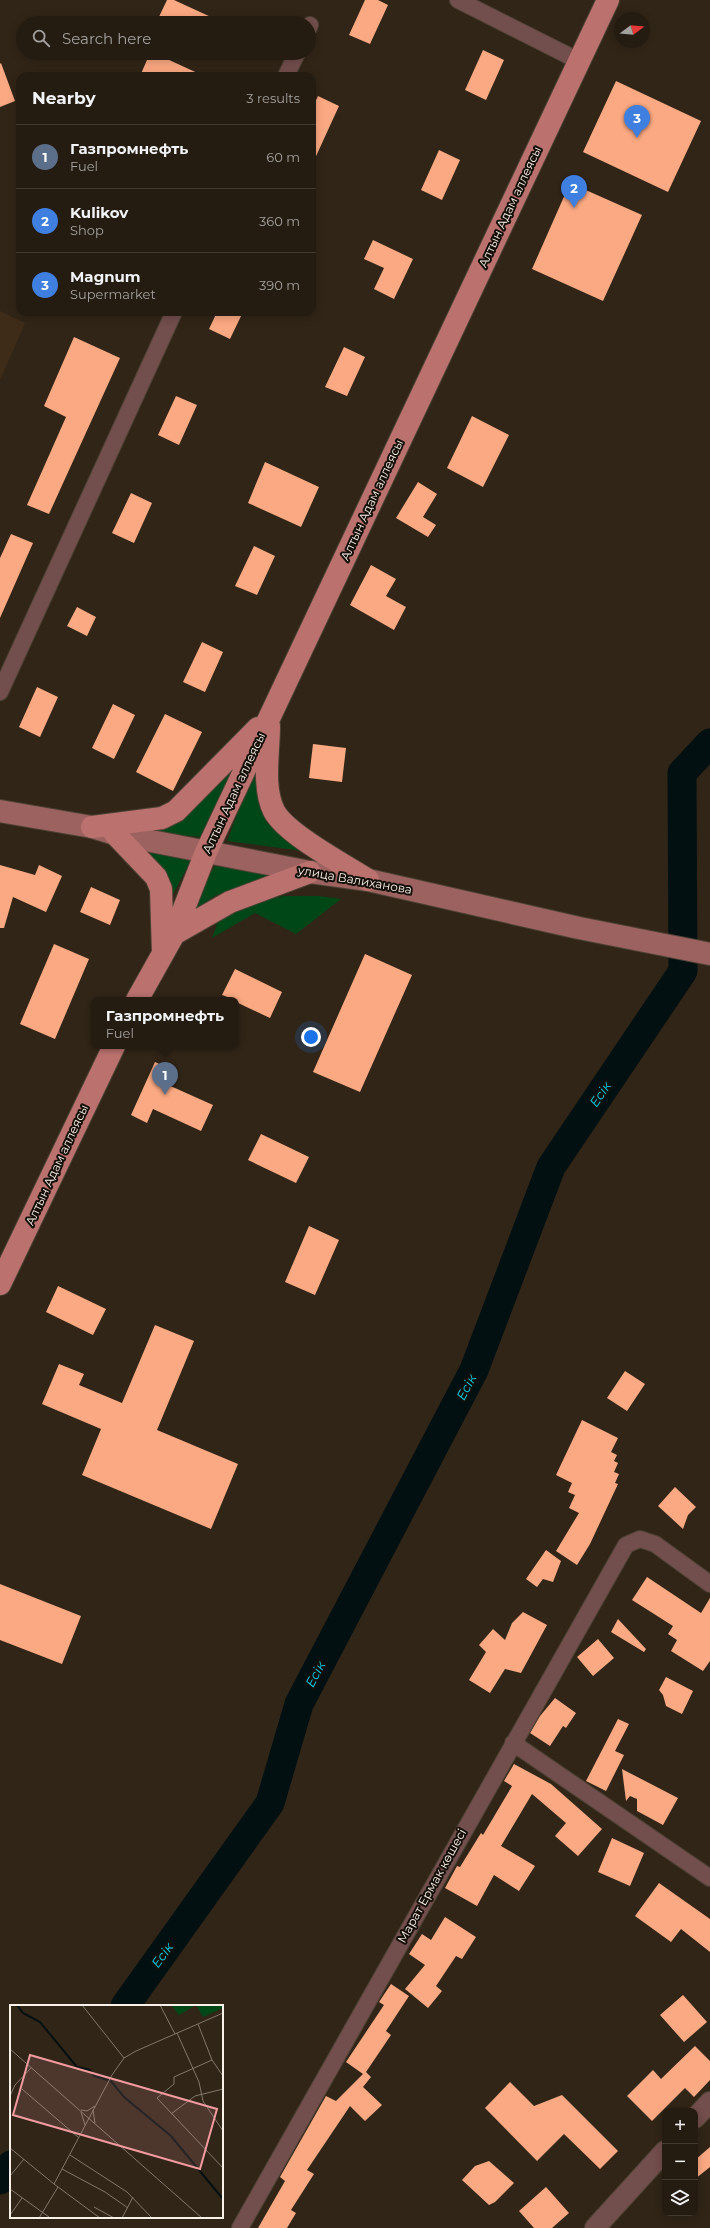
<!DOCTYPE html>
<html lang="en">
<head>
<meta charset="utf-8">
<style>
  :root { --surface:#251c11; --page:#31291f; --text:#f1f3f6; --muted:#a3a19f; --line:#423a31; --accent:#f49b9f }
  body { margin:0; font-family:Montserrat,sans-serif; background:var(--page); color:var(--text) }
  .controls { position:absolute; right:12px; bottom:12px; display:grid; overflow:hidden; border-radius:8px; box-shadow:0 2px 10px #0003 }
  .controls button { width:36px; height:36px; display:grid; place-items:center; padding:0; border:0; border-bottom:1px solid var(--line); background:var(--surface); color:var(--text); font:20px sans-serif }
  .compass { position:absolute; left:614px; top:12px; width:36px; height:36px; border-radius:50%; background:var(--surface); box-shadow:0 2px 10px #0003; rotate:74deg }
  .you { position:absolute; left:311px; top:1037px; width:14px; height:14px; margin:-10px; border:3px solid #fff; border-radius:50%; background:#1a73e8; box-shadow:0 0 0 6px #1a73e833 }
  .badge { display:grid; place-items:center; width:26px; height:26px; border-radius:50%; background:var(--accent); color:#fff; font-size:13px; font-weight:700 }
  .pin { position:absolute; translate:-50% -33px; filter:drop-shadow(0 1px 2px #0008) }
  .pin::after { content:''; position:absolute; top:21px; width:14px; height:12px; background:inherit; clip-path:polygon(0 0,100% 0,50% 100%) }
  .popup { position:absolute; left:91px; top:997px; width:148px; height:52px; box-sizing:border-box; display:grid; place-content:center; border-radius:8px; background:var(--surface); filter:drop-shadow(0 1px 3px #0005); font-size:13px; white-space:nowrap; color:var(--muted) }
  .popup b { font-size:15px; color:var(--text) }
  .popup::after { content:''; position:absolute; left:50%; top:100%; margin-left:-8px; border:8px solid transparent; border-top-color:var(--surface) }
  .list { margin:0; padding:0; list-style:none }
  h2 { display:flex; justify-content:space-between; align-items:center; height:52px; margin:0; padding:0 16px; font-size:17px }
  h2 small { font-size:13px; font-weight:400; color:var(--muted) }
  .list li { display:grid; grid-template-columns:26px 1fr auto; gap:12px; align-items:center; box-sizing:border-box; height:64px; padding:0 16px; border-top:1px solid var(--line) }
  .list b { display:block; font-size:15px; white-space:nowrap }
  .list p { margin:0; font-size:13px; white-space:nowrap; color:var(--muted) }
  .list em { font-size:13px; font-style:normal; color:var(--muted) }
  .icon { flex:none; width:22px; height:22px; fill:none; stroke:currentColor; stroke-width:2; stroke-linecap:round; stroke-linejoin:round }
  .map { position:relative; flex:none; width:710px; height:2228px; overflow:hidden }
  .search { position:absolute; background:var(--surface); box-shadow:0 2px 10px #0003; left:16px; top:16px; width:300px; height:44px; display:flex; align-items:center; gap:10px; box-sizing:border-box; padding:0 14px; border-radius:22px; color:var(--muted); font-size:15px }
  .panel { position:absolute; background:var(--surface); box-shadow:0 2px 10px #0003; left:16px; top:72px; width:300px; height:244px; border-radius:12px }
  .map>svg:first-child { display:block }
  .built { fill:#3e2c18 }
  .green { fill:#004717 }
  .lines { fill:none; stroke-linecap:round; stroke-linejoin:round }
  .river { stroke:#031012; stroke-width:29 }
  .building { fill:#fba982 }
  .minor-casing { stroke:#4d4234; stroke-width:18 }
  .tertiary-casing { stroke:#4d4234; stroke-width:22 }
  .secondary-casing { stroke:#4d4234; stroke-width:24 }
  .primary-casing { stroke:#4d4234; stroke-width:24 }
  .minor { stroke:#724e4c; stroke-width:16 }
  .tertiary { stroke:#724e4c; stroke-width:20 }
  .secondary { stroke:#9c6260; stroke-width:22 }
  .primary { stroke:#bb726f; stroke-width:22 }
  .labels { text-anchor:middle; stroke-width:4; stroke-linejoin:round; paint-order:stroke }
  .street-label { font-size:12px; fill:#faf1e8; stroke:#150f09 }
  .water-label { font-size:13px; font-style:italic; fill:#02d9f3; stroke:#150f09 }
  .inset-river { fill:none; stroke:#031012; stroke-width:2 }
  .inset-road { fill:none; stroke:#81776b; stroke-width:1 }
  .view { fill:#f49b9f; fill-opacity:0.15; stroke:#f49b9f; stroke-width:2 }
  .inset-edge { fill:none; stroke:#faf1e8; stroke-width:2 }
</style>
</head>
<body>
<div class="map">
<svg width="710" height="2228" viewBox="0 0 710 2228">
  <rect width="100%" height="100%" fill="#312517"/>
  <path class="built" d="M 0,311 L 25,323 L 0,380 Z"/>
  <path class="green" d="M 261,751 L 266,822 L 284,838 L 310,852 L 227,841 Z
    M 233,771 L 202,837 L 132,831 L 208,791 Z
    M 138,845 L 192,858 L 166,908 Z
    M 215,866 L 294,875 L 216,895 L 183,918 Z
    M 285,896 L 319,896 L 341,899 L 296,934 L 255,913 L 212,938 L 221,913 L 258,900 Z"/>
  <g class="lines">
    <path class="river" d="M 125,2006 L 270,1803 L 299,1704 L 474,1370 L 551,1167 L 683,971 L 682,773 L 710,743
      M 0,2180 L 11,2165"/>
  </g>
  <path class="building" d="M 167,0 L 174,0 L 224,23 L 156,23 Z
    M 365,0 L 378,0 L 388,5 L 370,44 L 349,35 Z
    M 483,50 L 504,60 L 486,100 L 465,90 Z
    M 150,53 L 154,53 L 204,76 L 140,76 Z
    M 1,63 L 15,101 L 0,107 L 0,64 Z
    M 616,81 L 701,121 L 668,192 L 583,152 Z
    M 318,96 L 339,106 L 312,165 L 312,109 Z
    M 439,150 L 460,160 L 442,200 L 421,190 Z
    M 570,183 L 642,215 L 603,301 L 532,269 Z
    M 373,240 L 413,259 L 394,299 L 374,289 L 384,268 L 364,259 Z
    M 217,312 L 243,312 L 230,339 L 209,329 Z
    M 74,337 L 120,358 L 49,514 L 27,505 L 66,417 L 44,406 Z
    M 344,347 L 365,357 L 347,396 L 325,387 Z
    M 176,396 L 197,405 L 179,445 L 158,435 Z
    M 472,416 L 509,435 L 483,487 L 447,468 Z
    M 265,462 L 319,487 L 301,527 L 248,503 Z
    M 418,482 L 437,494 L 423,517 L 436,525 L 428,537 L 396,518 Z
    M 131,493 L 152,503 L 134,543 L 112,533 Z
    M 11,534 L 33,543 L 0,618 L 0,558 Z
    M 254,546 L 275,556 L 257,595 L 235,586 Z
    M 371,565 L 396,579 L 386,596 L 406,607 L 394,630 L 350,605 Z
    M 77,607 L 96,617 L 87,636 L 67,626 Z
    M 202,642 L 223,652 L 205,692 L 183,682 Z
    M 37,687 L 58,697 L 40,737 L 19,727 Z
    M 113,704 L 135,715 L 114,759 L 92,748 Z
    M 165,714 L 202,732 L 173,791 L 136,772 Z
    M 313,744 L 346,748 L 342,782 L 309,778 Z
    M 0,865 L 35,875 L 39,865 L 62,876 L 46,912 L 13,897 L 4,928 L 0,928 Z
    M 91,887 L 120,900 L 110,925 L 80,912 Z
    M 54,944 L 89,959 L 55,1039 L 20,1024 Z
    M 365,954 L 412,975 L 360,1092 L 313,1072 Z
    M 235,969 L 282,992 L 270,1018 L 236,1002 L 236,1000 L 222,995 Z
    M 155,1062 L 172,1070 L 166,1084 L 213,1105 L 201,1131 L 153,1109 L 147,1123 L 131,1115 Z
    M 261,1134 L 309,1157 L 296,1183 L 248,1160 Z
    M 309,1226 L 339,1240 L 315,1295 L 285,1282 Z
    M 58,1286 L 106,1309 L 93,1335 L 46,1312 Z
    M 155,1325 L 194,1341 L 157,1430 L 238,1464 L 211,1529 L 82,1475 L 101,1429 L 42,1404 L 59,1364 L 84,1374 L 79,1385 L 122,1403 Z
    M 625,1371 L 645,1384 L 627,1411 L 607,1398 Z
    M 582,1420 L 618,1438 L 611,1452 L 617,1455 L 614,1461 L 618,1463 L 614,1472 L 619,1474 L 615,1483 L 618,1484 L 590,1544 L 577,1565 L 556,1551 L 579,1513 L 569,1508 L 575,1495 L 568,1492 L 572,1483 L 556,1475 Z
    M 675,1487 L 696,1507 L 688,1515 L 683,1529 L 658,1506 Z
    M 546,1550 L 561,1561 L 553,1582 L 543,1579 L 537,1587 L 526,1579 Z
    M 647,1577 L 701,1613 L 710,1598 L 710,1661 L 703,1671 L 671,1651 L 677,1640 L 668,1634 L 673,1626 L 632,1600 Z
    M 0,1584 L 81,1616 L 62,1664 L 0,1640 Z
    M 523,1612 L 547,1625 L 521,1673 L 505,1669 L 490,1693 L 469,1680 L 486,1652 L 479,1645 L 493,1629 L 505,1640 L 512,1623 Z
    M 618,1619 L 646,1649 L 644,1652 L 611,1632 Z
    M 598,1639 L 614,1658 L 593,1676 L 577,1657 Z
    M 666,1677 L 693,1691 L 682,1714 L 666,1706 L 663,1695 L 659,1690 Z
    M 555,1698 L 576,1713 L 566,1728 L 563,1726 L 550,1746 L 530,1733 L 540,1716 Z
    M 618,1719 L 629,1724 L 615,1751 L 624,1755 L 606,1791 L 586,1781 Z
    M 514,1764 L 551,1784 L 602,1829 L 578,1856 L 555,1836 L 566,1823 L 532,1794 L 501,1846 L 535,1866 L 519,1891 L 494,1875 L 477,1906 L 445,1888 L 457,1866 L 460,1867 L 481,1833 L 483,1835 L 512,1786 L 504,1781 Z
    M 622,1769 L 678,1798 L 663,1825 L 637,1811 L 637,1799 L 630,1796 L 626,1801 Z
    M 612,1838 L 644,1853 L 630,1886 L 598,1872 Z
    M 659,1883 L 710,1919 L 710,1952 L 681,1929 L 671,1942 L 635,1916 Z
    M 445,1917 L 476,1937 L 462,1959 L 456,1956 L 436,1986 L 442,1991 L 428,2008 L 405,1989 L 425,1965 L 409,1954 L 422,1934 L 431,1940 Z
    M 391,1984 L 409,1996 L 386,2031 L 391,2035 L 366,2072 L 371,2077 L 363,2087 L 382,2105 L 365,2121 L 350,2106 L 307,2170 L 314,2174 L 291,2210 L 296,2213 L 287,2228 L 258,2228 L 285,2181 L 280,2177 L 326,2096 L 336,2101 L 363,2074 L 346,2062 L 384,2005 L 379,2002 Z
    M 683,1995 L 707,2022 L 684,2042 L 660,2015 Z
    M 695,2046 L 710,2061 L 710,2080 L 694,2097 L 685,2088 L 652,2121 L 627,2096 L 653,2070 L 661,2079 Z
    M 510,2082 L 534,2106 L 562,2095 L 618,2151 L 600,2169 L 564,2134 L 537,2161 L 485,2108 Z
    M 710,2147 L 710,2167 L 695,2179 L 695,2160 Z
    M 489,2161 L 514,2183 L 495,2202 L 489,2205 L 462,2180 L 475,2166 Z
    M 546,2187 L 569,2213 L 552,2228 L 534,2228 L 519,2211 Z"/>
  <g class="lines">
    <g class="minor-casing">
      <path id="minor" d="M 458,0 L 579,61
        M 309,28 L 310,25
        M 286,76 L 297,53
        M 0,692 L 174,312
        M 513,1743 L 710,1878
        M 240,2228 L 626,1545 L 640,1539 L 655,1544 L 710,1584"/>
    </g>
    <g class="tertiary-casing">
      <path id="tertiary" d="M 695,2118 L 710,2102
        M 595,2228 L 665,2151"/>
    </g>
    <g class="secondary-casing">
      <path id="secondary" d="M 0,811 L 92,827 L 115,834 L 310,872 L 368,880 L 579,928 L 710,954"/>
    </g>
    <g class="primary-casing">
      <path id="primary" d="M 269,726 C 269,752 262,787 274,811 C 286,834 345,865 368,880
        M 92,827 L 162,818 L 176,811 L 258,728
        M 115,834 L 156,877 L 161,889 L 163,953
        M 174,934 L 230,902 L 310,872
        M 137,1000 L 174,934 L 206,852 L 608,0
        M 0,1284 L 114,1046"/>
    </g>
    <use href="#minor" class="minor"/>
    <use href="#tertiary" class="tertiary"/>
    <use href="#secondary" class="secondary"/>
    <use href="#primary" class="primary"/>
  </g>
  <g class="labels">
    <g class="street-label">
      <text transform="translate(510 207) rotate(-65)" y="4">Алтын Адам аллеясы</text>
      <text transform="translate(372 500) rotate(-65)" y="4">Алтын Адам аллеясы</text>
      <text transform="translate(234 793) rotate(-65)" y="4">Алтын Адам аллеясы</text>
      <text transform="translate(355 880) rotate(10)" y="4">улица Валиханова</text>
      <text transform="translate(57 1165) rotate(-65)" y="4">Алтын Адам аллеясы</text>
      <text transform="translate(432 1886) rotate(-61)" y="4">Марат Ермак көшесі</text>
    </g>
    <g class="water-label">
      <text transform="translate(600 1094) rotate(-56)" y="5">Есік</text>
      <text transform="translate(466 1387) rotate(-62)" y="5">Есік</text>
      <text transform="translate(315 1674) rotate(-62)" y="5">Есік</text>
      <text transform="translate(162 1955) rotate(-54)" y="5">Есік</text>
    </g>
  </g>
  <g transform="translate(10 2005)">
    <rect width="213" height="213" fill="#312517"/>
    <path d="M 161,0 L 183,0 L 183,2 L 169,10 ZM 186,0 L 213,0 L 213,3 L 193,12 Z" fill="#004717"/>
    <path class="inset-river" d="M 7,0 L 13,8 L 30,17 L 67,62 L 80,65 L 84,71 L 101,76 L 114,92 L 161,131 L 213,194"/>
    <path class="inset-road" d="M 72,0 L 114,53M 150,0 L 165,29M 188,19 L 202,55 L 213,71M 167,28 L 189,77 L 193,96 L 213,126M 0,44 L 192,213M 202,55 L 164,72 L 164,79 L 147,93 L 213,163M 12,84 L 69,133M 0,91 L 5,80 L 21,63M 71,105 L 77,106 L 85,101M 83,105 L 85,118M 71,107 L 75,120M 161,109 L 185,91 L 213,84M 0,143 L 44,179M 60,150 L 117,187 L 142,213M 52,164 L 95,187 L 118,203M 0,171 L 14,154M 0,184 L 39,212M 84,202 L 104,213M 0,210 L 12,193M 29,213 L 48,182M 90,213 L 44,179 L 102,70 L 114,53 L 126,46 L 213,8M 112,213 L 123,192"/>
    <path class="view" d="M 20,50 L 207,104 L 190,164 L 3,110 Z"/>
    <rect width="213" height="213" class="inset-edge"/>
  </g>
</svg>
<div class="controls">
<button>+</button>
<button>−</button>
<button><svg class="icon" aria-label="layers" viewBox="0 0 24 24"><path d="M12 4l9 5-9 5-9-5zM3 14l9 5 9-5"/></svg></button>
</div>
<svg class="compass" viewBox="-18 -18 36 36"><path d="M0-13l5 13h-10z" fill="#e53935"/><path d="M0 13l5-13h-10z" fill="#a3a19f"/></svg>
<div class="you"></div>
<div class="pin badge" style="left:165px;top:1095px;background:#5c6f8a">1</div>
<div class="popup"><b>Газпромнефть</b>Fuel</div>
<div class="pin badge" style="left:574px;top:208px;background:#3f7fe0">2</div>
<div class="pin badge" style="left:637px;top:138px;background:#3f7fe0">3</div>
<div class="search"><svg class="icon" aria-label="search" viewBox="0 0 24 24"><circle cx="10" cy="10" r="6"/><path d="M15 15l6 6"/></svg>Search here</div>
<section class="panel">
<h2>Nearby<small>3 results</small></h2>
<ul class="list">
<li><span class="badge" style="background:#5c6f8a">1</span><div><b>Газпромнефть</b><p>Fuel</p></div><em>60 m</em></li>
<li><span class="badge" style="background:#3f7fe0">2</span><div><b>Kulikov</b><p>Shop</p></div><em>360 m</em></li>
<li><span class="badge" style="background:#3f7fe0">3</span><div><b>Magnum</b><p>Supermarket</p></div><em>390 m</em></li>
</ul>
</section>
</div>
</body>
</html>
